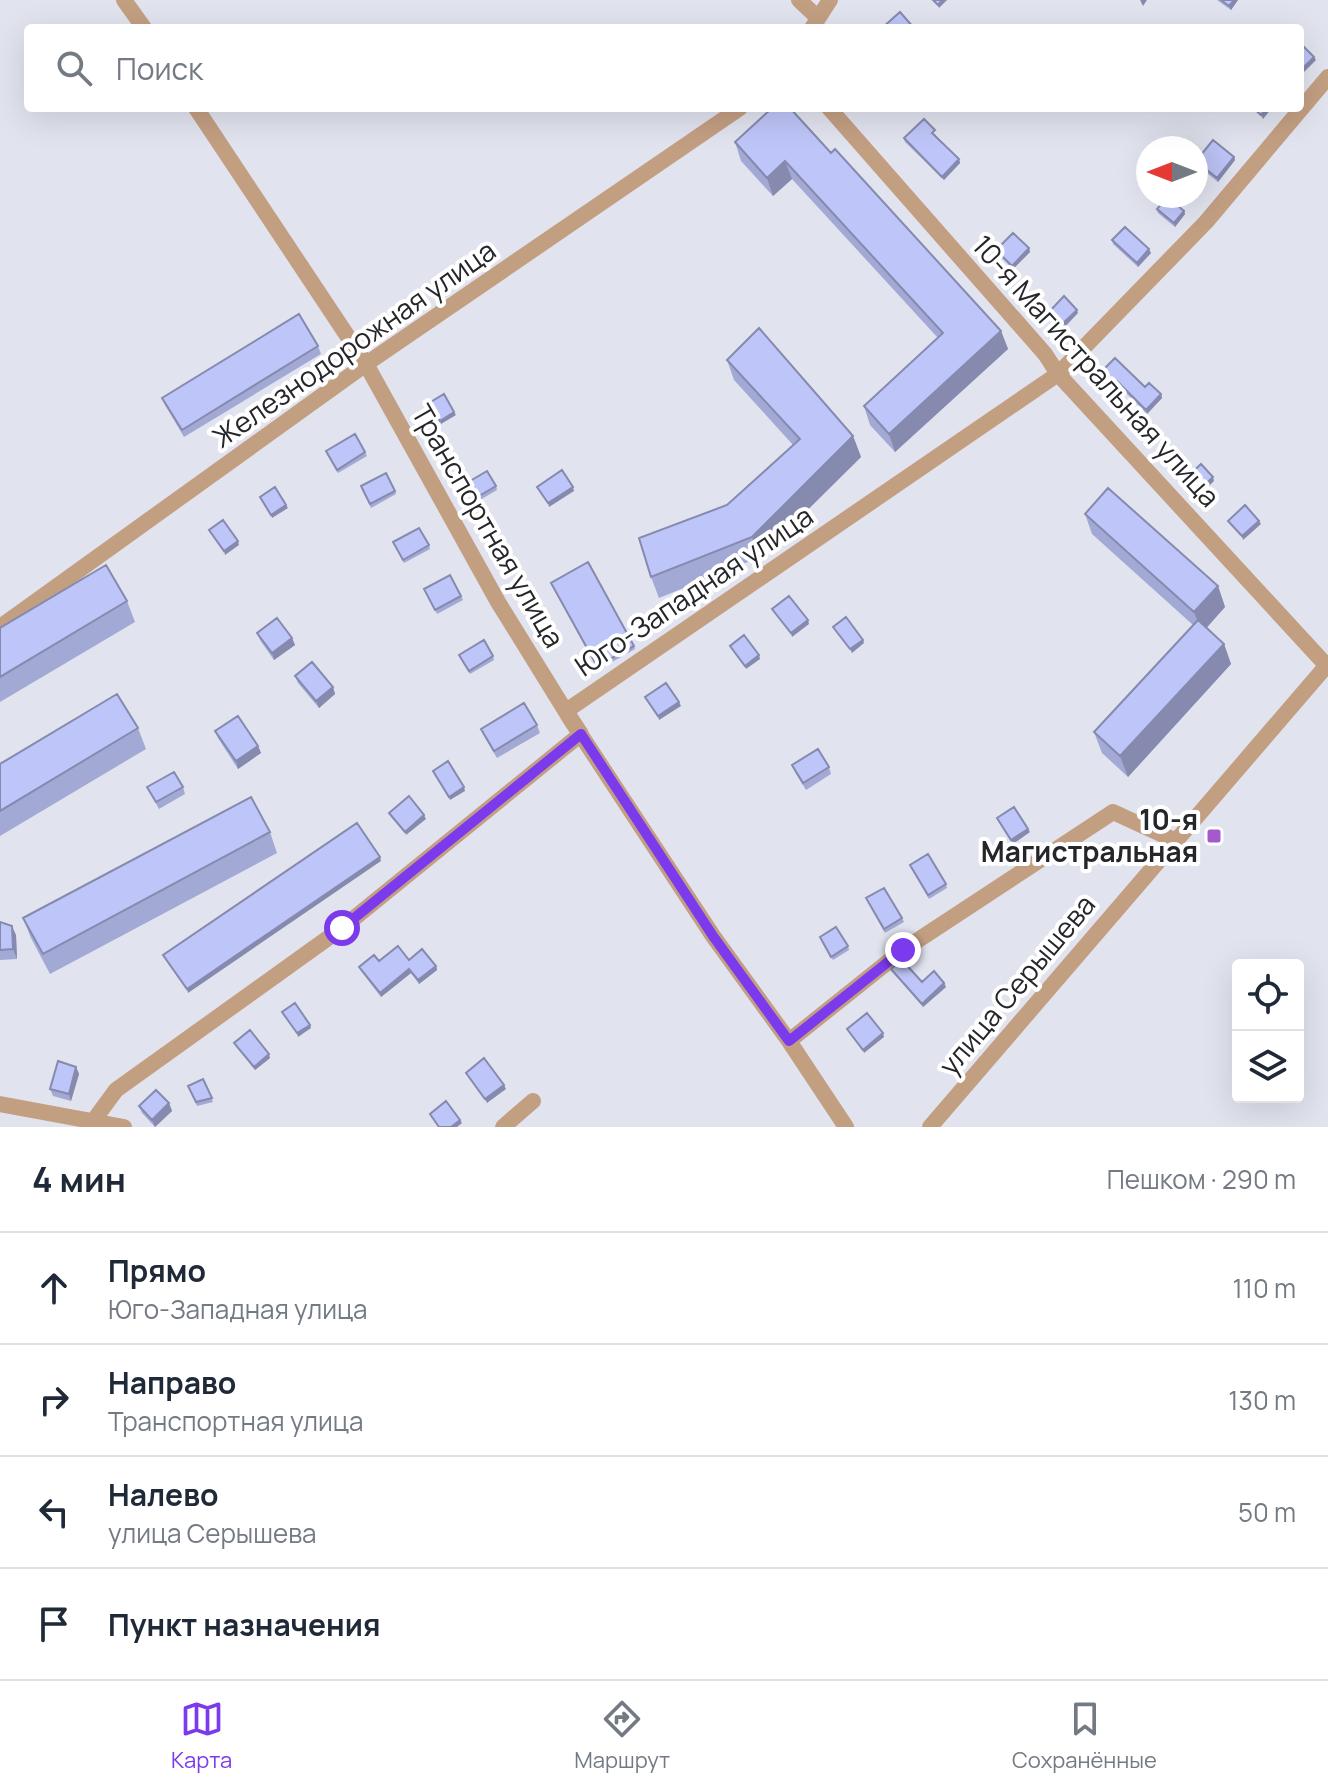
<!DOCTYPE html>
<html lang="ru">
<head>
<meta charset="utf-8">
<style>
  :root { --surface:#fff; --page:#f6f6f7; --text:#1f2937; --muted:#747a83; --line:#e0e1e3; --accent:#7c3aed }
  body { margin:0; font-family:Manrope,sans-serif; background:var(--page); color:var(--text) }
  .controls { position:absolute; right:24px; bottom:24px; display:grid; overflow:hidden; border-radius:8px; box-shadow:0 8px 32px #0002 }
  .controls button { width:72px; height:72px; display:grid; place-items:center; padding:0; border:0; border-bottom:2px solid var(--line); background:var(--surface); color:var(--text); font:40px sans-serif }
  .compass { position:absolute; left:1136px; top:136px; width:72px; height:72px; border-radius:50%; background:var(--surface); box-shadow:0 8px 32px #0002; rotate:270deg }
  .stop { position:absolute; width:24px; height:24px; margin:-18px; border:6px solid #7c3aed; border-radius:50%; background:#fff }
  .stop.end { background:#7c3aed; border-color:#fff; box-shadow:0 2px 8px #0008 }
  .list { margin:0; padding:0; list-style:none }
  h2 { display:flex; justify-content:space-between; align-items:center; height:104px; margin:0; padding:0 32px; font-size:34px }
  h2 small { font-size:26px; font-weight:400; color:var(--muted) }
  .list li { display:grid; grid-template-columns:52px 1fr auto; gap:24px; align-items:center; box-sizing:border-box; height:112px; padding:0 32px; border-top:2px solid var(--line) }
  .list b { display:block; font-size:30px; white-space:nowrap }
  .list p { margin:0; font-size:26px; white-space:nowrap; color:var(--muted) }
  .list em { font-size:26px; font-style:normal; color:var(--muted) }
  .icon { flex:none; width:44px; height:44px; fill:none; stroke:currentColor; stroke-width:2; stroke-linecap:round; stroke-linejoin:round }
  .map { position:relative; flex:none; width:1328px; height:1127px; overflow:hidden }
  .search { position:absolute; background:var(--surface); box-shadow:0 8px 32px #0002; left:24px; right:24px; top:24px; height:88px; display:flex; align-items:center; gap:20px; box-sizing:border-box; padding:0 28px; border-radius:8px; color:var(--muted); font-size:30px }
  .sheet { height:552px; background:var(--surface) }
  nav { display:flex; justify-content:space-around; align-items:center; box-sizing:border-box; height:112px; border-top:2px solid var(--line); background:var(--surface); font-size:22px; color:var(--muted) }
  nav a { display:grid; justify-items:center; gap:4px }
  nav .on { color:var(--accent) }
  .map>svg:first-child { display:block }
  .lines { fill:none; stroke-linecap:round; stroke-linejoin:round }
  .minor { stroke:#c39f82; stroke-width:16 }
  .wall { fill:#a3a9d5 }
  .shaded-wall { fill:#858aae }
  .building { fill:#bec5f8; stroke:#858aae; stroke-width:2 }
  .route { stroke:#7c3aed; stroke-width:10 }
  .poi-dot { fill:#a459cc; stroke:#fff; stroke-width:3 }
  .labels { text-anchor:middle; stroke-width:8; stroke-linejoin:round; paint-order:stroke }
  .street-label { font-size:28px; fill:#25262a; stroke:#fff }
  .poi-label { font-size:28px; font-weight:bold; fill:#25262a; stroke:#fff; text-anchor:end }
</style>
</head>
<body>
<div class="map">
<svg width="1328" height="1127" viewBox="0 0 1328 1127">
  <rect width="100%" height="100%" fill="#e1e3ef"/>
  <g class="lines">
    <path class="minor" d="M 124,0 L 144,28
      M 799,0 L 817,17
      M 812,28 L 830,0
      M 196,108 L 366,364 L 498,602 L 571,720 L 713,936 L 789,1041 L 846,1127
      M 829,108 L 1045,354 L 1058,374 L 1327,666
      M 0,627 L 366,364 L 740,108
      M 789,1041 L 903,950 L 1113,812 L 1174,840
      M 0,1104 L 124,1127
      M 94,1120 L 116,1090 L 342,928 L 581,734 L 566,711 L 1058,374 L 1206,222 L 1328,77
      M 503,1127 L 533,1101
      M 930,1127 L 1328,664"/>
  </g>
  <path class="wall" d="M 1217,0 L 1238,0 L 1231,10 Z
    M 936,134 L 935,135 L 959,159 L 960,163 L 944,180 L 905,142 L 904,138 Z
    M 735,142 L 831,153 L 1001,331 L 1008,349 L 895,452 L 870,425 L 864,406 L 938,338 L 792,179 L 773,196 L 741,161 Z
    M 1234,157 L 1235,160 L 1218,182 L 1197,165 L 1196,161 Z
    M 1157,209 L 1184,211 L 1185,214 L 1175,227 L 1158,213 Z
    M 1112,240 L 1151,253 L 1138,267 L 1113,244 Z
    M 1029,248 L 1030,252 L 1013,269 L 998,254 L 996,250 Z
    M 318,346 L 321,354 L 184,437 L 165,405 L 162,398 Z
    M 727,360 L 853,436 L 861,457 L 760,557 L 659,598 L 651,577 L 793,445 L 734,380 Z
    M 1101,372 L 1145,387 L 1161,394 L 1162,398 L 1147,414 L 1118,385 L 1115,388 L 1103,376 Z
    M 326,451 L 365,452 L 367,456 L 338,473 Z
    M 470,481 L 496,486 L 497,490 L 480,500 Z
    M 362,490 L 395,491 L 396,494 L 371,508 Z
    M 1085,514 L 1218,586 L 1225,607 L 1206,628 L 1224,644 L 1231,664 L 1128,777 L 1102,753 L 1094,732 L 1193,625 L 1092,534 Z
    M 393,542 L 429,545 L 430,549 L 404,563 Z
    M 552,586 L 634,646 L 635,649 L 598,670 Z
    M 426,592 L 461,596 L 463,600 L 437,614 Z
    M 127,601 L 135,622 L 0,702 L 0,628 Z
    M 257,633 L 292,638 L 295,645 L 274,660 L 260,640 Z
    M 459,655 L 493,656 L 494,660 L 470,674 Z
    M 295,676 L 333,687 L 335,694 L 319,708 L 298,683 Z
    M 537,725 L 540,733 L 497,758 L 484,736 L 481,729 Z
    M 138,728 L 146,749 L 0,836 L 0,764 Z
    M 215,731 L 258,746 L 261,753 L 238,769 L 218,738 Z
    M 792,765 L 829,767 L 831,774 L 806,790 L 795,772 Z
    M 147,787 L 183,787 L 185,794 L 159,809 Z
    M 270,832 L 277,853 L 50,974 L 31,938 L 23,918 Z
    M 910,865 L 946,884 L 947,888 L 929,899 Z
    M 866,898 L 902,918 L 904,922 L 885,933 Z
    M 0,922 L 16,935 L 17,959 L 0,960 Z
    M 820,937 L 848,946 L 849,950 L 833,960 Z
    M 409,960 L 436,966 L 437,970 L 419,984 L 411,973 L 381,997 L 361,971 L 359,967 L 379,961 Z
    M 891,969 L 922,982 L 944,983 L 946,987 L 923,1007 L 893,972 Z
    M 234,1043 L 270,1058 L 255,1070 L 236,1046 Z
    M 76,1067 L 79,1074 L 71,1101 L 53,1096 L 50,1089 Z
    M 203,1079 L 213,1102 L 197,1106 L 188,1086 Z
    M 169,1103 L 172,1111 L 155,1127 L 142,1113 L 139,1106 Z"/>
  <path class="shaded-wall" d="M 942,0 L 947,0 L 939,8 L 938,5 Z
    M 1140,0 L 1147,0 L 1143,6 Z
    M 1234,0 L 1238,0 L 1231,10 L 1229,6 Z
    M 1314,57 L 1316,60 L 1303,73 L 1302,69 Z
    M 1267,108 L 1272,108 L 1263,119 L 1261,115 Z
    M 1234,157 L 1235,160 L 1218,182 L 1217,178 Z
    M 959,159 L 960,163 L 944,180 L 942,177 Z
    M 785,161 L 792,179 L 773,196 L 767,178 Z
    M 1184,211 L 1185,214 L 1175,227 L 1174,223 Z
    M 1029,248 L 1030,252 L 1013,269 L 1012,266 Z
    M 1149,249 L 1151,253 L 1138,267 L 1137,263 Z
    M 1077,310 L 1078,313 L 1061,331 L 1059,327 Z
    M 1001,331 L 1008,349 L 895,452 L 889,434 Z
    M 1161,394 L 1162,398 L 1147,414 L 1146,410 Z
    M 454,412 L 456,415 L 441,424 L 440,421 Z
    M 853,436 L 861,457 L 760,557 L 752,537 Z
    M 1213,477 L 1214,481 L 1198,497 L 1196,493 Z
    M 573,487 L 574,491 L 549,507 L 548,503 Z
    M 286,505 L 288,508 L 272,518 L 271,515 Z
    M 1259,521 L 1261,524 L 1243,540 L 1242,536 Z
    M 238,541 L 239,545 L 225,555 L 224,551 Z
    M 1218,586 L 1225,607 L 1202,633 L 1194,612 Z
    M 808,620 L 809,624 L 792,637 L 791,633 Z
    M 292,638 L 295,645 L 274,660 L 272,653 Z
    M 863,640 L 864,643 L 852,653 L 850,649 Z
    M 1224,644 L 1231,664 L 1128,777 L 1120,756 Z
    M 759,655 L 760,659 L 746,669 L 745,666 Z
    M 333,687 L 335,694 L 319,708 L 316,701 Z
    M 679,702 L 681,706 L 659,720 L 658,716 Z
    M 258,746 L 261,753 L 238,769 L 236,761 Z
    M 464,787 L 465,791 L 450,800 L 449,797 Z
    M 424,815 L 426,819 L 406,835 L 405,832 Z
    M 1028,829 L 1030,832 L 1013,844 L 1011,840 Z
    M 380,857 L 381,861 L 188,993 L 187,989 Z
    M 12,926 L 16,935 L 17,959 L 13,949 Z
    M 436,966 L 437,970 L 419,984 L 418,980 Z
    M 409,969 L 411,973 L 381,997 L 380,993 Z
    M 944,983 L 946,987 L 923,1007 L 922,1004 Z
    M 310,1025 L 311,1028 L 298,1037 L 297,1033 Z
    M 883,1033 L 884,1037 L 864,1053 L 863,1050 Z
    M 269,1054 L 270,1058 L 255,1070 L 254,1067 Z
    M 76,1067 L 79,1074 L 71,1101 L 69,1094 Z
    M 504,1085 L 506,1089 L 487,1103 L 485,1099 Z
    M 169,1103 L 172,1111 L 155,1127 L 152,1120 Z
    M 460,1120 L 462,1123 L 457,1127 L 451,1127 Z"/>
  <path class="building" d="M 933,0 L 942,0 L 938,5 Z
    M 1221,0 L 1234,0 L 1229,6 Z
    M 900,12 L 914,28 L 882,28 Z
    M 1300,43 L 1314,57 L 1302,69 L 1300,68 Z
    M 772,108 L 790,108 L 831,153 L 835,149 L 1001,331 L 889,434 L 864,406 L 943,333 L 785,161 L 767,178 L 735,142 Z
    M 1253,108 L 1267,108 L 1261,115 Z
    M 924,119 L 935,130 L 932,133 L 959,159 L 942,177 L 904,138 Z
    M 1213,140 L 1234,157 L 1217,178 L 1196,161 Z
    M 1167,197 L 1184,211 L 1174,223 L 1157,209 Z
    M 1125,227 L 1149,249 L 1137,263 L 1112,240 Z
    M 1013,233 L 1029,248 L 1012,266 L 996,250 Z
    M 1064,296 L 1077,310 L 1059,327 L 1047,314 Z
    M 299,314 L 318,346 L 182,430 L 162,398 Z
    M 759,328 L 853,436 L 752,537 L 651,577 L 639,538 L 727,505 L 800,439 L 727,360 Z
    M 1115,358 L 1145,387 L 1149,383 L 1161,394 L 1146,410 L 1117,381 L 1113,384 L 1101,372 Z
    M 444,394 L 454,412 L 440,421 L 429,403 Z
    M 355,434 L 365,452 L 337,470 L 326,451 Z
    M 1201,464 L 1213,477 L 1196,493 L 1184,480 Z
    M 562,470 L 573,487 L 548,503 L 537,487 Z
    M 487,471 L 496,486 L 479,496 L 470,481 Z
    M 386,473 L 395,491 L 370,504 L 361,486 Z
    M 275,487 L 286,505 L 271,515 L 260,497 Z
    M 1108,488 L 1218,586 L 1194,612 L 1085,514 Z
    M 1245,505 L 1259,521 L 1242,536 L 1228,521 Z
    M 223,520 L 238,541 L 224,551 L 209,530 Z
    M 419,528 L 429,545 L 403,560 L 393,542 Z
    M 588,562 L 634,646 L 597,666 L 551,583 Z
    M 106,565 L 127,601 L 0,677 L 0,628 Z
    M 450,575 L 461,596 L 435,610 L 424,589 Z
    M 789,596 L 808,620 L 791,633 L 772,609 Z
    M 846,617 L 863,640 L 850,649 L 833,627 Z
    M 277,618 L 292,638 L 272,653 L 257,633 Z
    M 1198,620 L 1224,644 L 1120,756 L 1094,732 Z
    M 744,635 L 759,655 L 745,666 L 730,646 Z
    M 484,640 L 493,656 L 469,671 L 459,655 Z
    M 312,662 L 333,687 L 316,701 L 295,676 Z
    M 666,683 L 679,702 L 658,716 L 645,697 Z
    M 117,694 L 138,728 L 0,811 L 0,764 Z
    M 524,703 L 537,725 L 494,751 L 481,729 Z
    M 238,716 L 258,746 L 236,761 L 215,731 Z
    M 818,749 L 829,767 L 803,783 L 792,765 Z
    M 448,761 L 464,787 L 449,797 L 433,771 Z
    M 174,772 L 183,787 L 156,802 L 147,787 Z
    M 409,796 L 424,815 L 405,832 L 389,813 Z
    M 251,797 L 270,832 L 43,954 L 23,918 Z
    M 1014,807 L 1028,829 L 1011,840 L 997,818 Z
    M 357,823 L 380,857 L 187,989 L 163,955 Z
    M 928,854 L 946,884 L 928,895 L 910,865 Z
    M 884,888 L 902,918 L 884,929 L 866,898 Z
    M 0,922 L 12,926 L 13,949 L 0,950 Z
    M 836,927 L 848,946 L 831,957 L 820,937 Z
    M 398,946 L 409,960 L 422,949 L 436,966 L 418,980 L 409,969 L 380,993 L 359,967 L 374,955 L 379,961 Z
    M 902,960 L 922,982 L 934,971 L 944,983 L 922,1004 L 891,969 Z
    M 295,1003 L 310,1025 L 297,1033 L 282,1012 Z
    M 867,1013 L 883,1033 L 863,1050 L 847,1029 Z
    M 250,1030 L 269,1054 L 254,1067 L 234,1043 Z
    M 484,1058 L 504,1085 L 485,1099 L 466,1073 Z
    M 58,1061 L 76,1067 L 69,1094 L 50,1089 Z
    M 203,1079 L 212,1098 L 196,1102 L 188,1086 Z
    M 156,1090 L 169,1103 L 152,1120 L 139,1106 Z
    M 446,1101 L 460,1120 L 451,1127 L 439,1127 L 430,1114 Z"/>
  <g class="lines">
    <path class="route" d="M 342,928 L 581,734 L 713,936 L 789,1041 L 903,950"/>
  </g>
  <rect class="poi-dot" x="1206" y="828" width="16" height="16" rx="4"/>
  <g class="labels">
    <g class="street-label">
      <text transform="translate(354 344) rotate(-35)" y="10">Железнодорожная улица</text>
      <text transform="translate(1096 371) rotate(48)" y="10">10-я Магистральная улица</text>
      <text transform="translate(488 526) rotate(60)" y="10">Транспортная улица</text>
      <text transform="translate(694 591) rotate(-34)" y="10">Юго-Западная улица</text>
      <text transform="translate(1017 985) rotate(-50)" y="10">улица Серышева</text>
    </g>
    <g class="poi-label">
      <text x="1198" y="830">10-я<tspan x="1198" dy="32">Магистральная</tspan></text>
    </g>
  </g>
</svg>
<div class="controls">
<button><svg class="icon" aria-label="locate" viewBox="0 0 24 24"><circle cx="12" cy="12" r="6"/><path d="M12 2v4M12 18v4M2 12h4M18 12h4"/></svg></button>
<button><svg class="icon" aria-label="layers" viewBox="0 0 24 24"><path d="M12 4l9 5-9 5-9-5zM3 14l9 5 9-5"/></svg></button>
</div>
<svg class="compass" viewBox="-18 -18 36 36"><path d="M0-13l5 13h-10z" fill="#e53935"/><path d="M0 13l5-13h-10z" fill="#747a83"/></svg>
<div class="stop" style="left:342px;top:928px"></div>
<div class="stop end" style="left:903px;top:950px"></div>
<div class="search"><svg class="icon" aria-label="search" viewBox="0 0 24 24"><circle cx="10" cy="10" r="6"/><path d="M15 15l6 6"/></svg>Поиск</div>
</div>
<section class="sheet">
<h2>4 мин<small>Пешком · 290 m</small></h2>
<ul class="list">
<li><svg class="icon" aria-label="ahead" viewBox="0 0 24 24"><path d="M12 20V5M6 11l6-6 6 6"/></svg><div><b>Прямо</b><p>Юго-Западная улица</p></div><em>110 m</em></li>
<li><svg class="icon" aria-label="right" viewBox="0 0 24 24"><path d="M7 20v-9h11M14 6l5 5-5 5"/></svg><div><b>Направо</b><p>Транспортная улица</p></div><em>130 m</em></li>
<li><svg class="icon" aria-label="left" viewBox="0 0 24 24"><path d="M17 20v-9H6M10 6l-5 5 5 5"/></svg><div><b>Налево</b><p>улица Серышева</p></div><em>50 m</em></li>
<li><svg class="icon" aria-label="arrive" viewBox="0 0 24 24"><path d="M6 21V4h12l-3 4 3 4H6"/></svg><div><b>Пункт назначения</b></div></li>
</ul>
</section>
<nav>
<a class="on"><svg class="icon" aria-label="map" viewBox="0 0 24 24"><path d="M3 6l6-2 6 2 6-2v14l-6 2-6-2-6 2zM9 4v14M15 6v14"/></svg>Карта</a>
<a><svg class="icon" aria-label="directions" viewBox="0 0 24 24"><path d="M12 3l9 9-9 9-9-9zM9 14v-3h6M13 9l2 2-2 2"/></svg>Маршрут</a>
<a><svg class="icon" aria-label="saved" viewBox="0 0 24 24"><path d="M7 4h10v16l-5-4-5 4z"/></svg>Сохранённые</a>
</nav>
</body>
</html>
